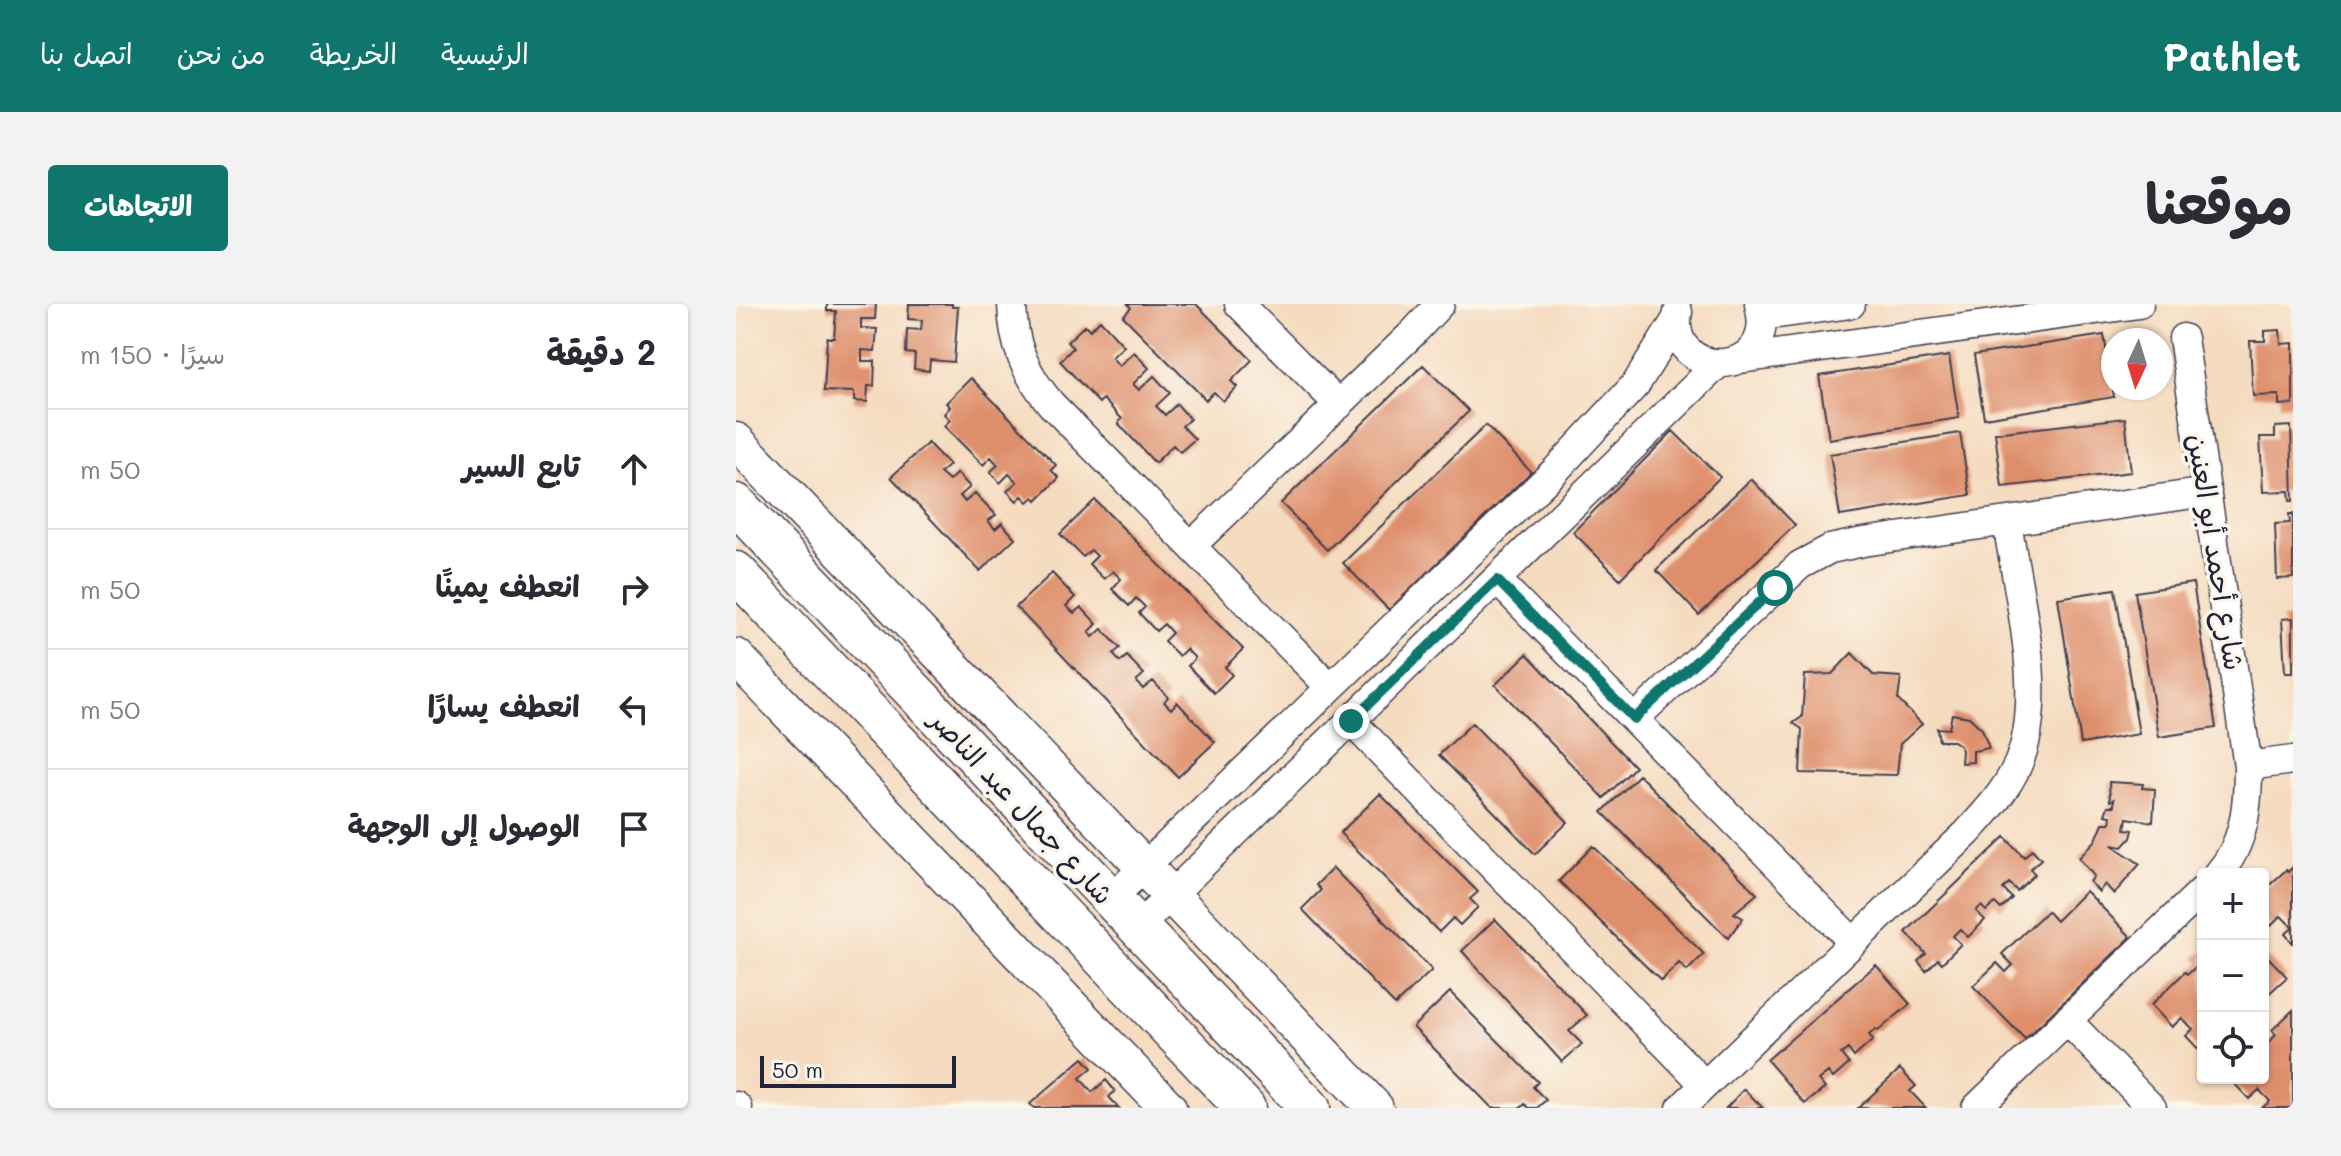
<!DOCTYPE html>
<html lang="ar">
<head>
<meta charset="utf-8">
<style>
  :root { --surface:#fff; --page:#f2f2f3; --text:#2b2b33; --muted:#7c7c81; --line:#e1e1e2; --accent:#0f766e }
  body { margin:0; font-family:Mali,"Playpen Sans Arabic",sans-serif; background:var(--page); color:var(--text); direction:rtl }
  .controls { position:absolute; right:24px; bottom:24px; display:grid; overflow:hidden; border-radius:8px; box-shadow:0 2px 6px #0004 }
  .controls button { width:72px; height:72px; display:grid; place-items:center; padding:0; border:0; border-bottom:2px solid var(--line); background:var(--surface); color:var(--text); font:40px sans-serif }
  .compass { position:absolute; left:1365px; top:24px; width:72px; height:72px; border-radius:50%; background:var(--surface); box-shadow:0 2px 6px #0004; rotate:184deg }
  .scale { position:absolute; left:24px; bottom:20px; width:196px; box-sizing:border-box; padding-left:8px; border:4px solid #22223b; border-top:0; font-size:22px; line-height:28px; white-space:nowrap; color:#22223b; -webkit-text-stroke:6px #fbf7ec; paint-order:stroke }
  .stop { position:absolute; width:24px; height:24px; margin:-18px; border:6px solid #0f766e; border-radius:50%; background:#fff }
  .stop.end { background:#0f766e; border-color:#fff; box-shadow:0 2px 8px #0008 }
  .list { margin:0; padding:0; list-style:none }
  h2 { display:flex; justify-content:space-between; align-items:center; height:104px; margin:0; padding:0 32px; font-size:34px }
  h2 small { font-size:26px; font-weight:400; color:var(--muted) }
  .list li { display:grid; grid-template-columns:52px 1fr auto; gap:24px; align-items:center; box-sizing:border-box; height:120px; padding:0 32px; border-top:2px solid var(--line) }
  .list b { display:block; font-size:30px; white-space:nowrap }
  .list em { font-size:26px; font-style:normal; color:var(--muted) }
  .icon { flex:none; width:44px; height:44px; fill:none; stroke:currentColor; stroke-width:2; stroke-linecap:round; stroke-linejoin:round }
  .map { position:relative; flex:none; width:1557px; height:804px; overflow:hidden; direction:ltr; border-radius:8px }
  header { display:flex; align-items:center; gap:48px; box-sizing:border-box; height:112px; padding:0 40px; background:var(--accent); color:#fff }
  header strong { font-size:38px }
  nav { display:flex; gap:44px; margin-inline-start:auto; font-size:28px }
  .intro { display:flex; align-items:center; justify-content:space-between; box-sizing:border-box; height:192px; padding:0 48px }
  h1 { margin:0; font-size:56px }
  .button { padding:20px 36px; border-radius:8px; background:var(--accent); color:#fff; font-size:28px; font-weight:700 }
  main { display:flex; gap:48px; padding:0 48px }
  aside { flex:1; background:var(--surface); border-radius:8px; box-shadow:0 2px 6px #0004 }
  .map>svg:first-child { display:block }
  .building { fill:#de8e6b }
  .lines { fill:none; stroke-linecap:round; stroke-linejoin:round }
  .minor-casing { stroke:#423e4f; stroke-width:31 }
  .tertiary-casing { stroke:#423e4f; stroke-width:39 }
  .secondary-casing { stroke:#423e4f; stroke-width:43 }
  .minor { stroke:#fff; stroke-width:28 }
  .tertiary { stroke:#fff; stroke-width:36 }
  .secondary { stroke:#fff; stroke-width:40 }
  .route { stroke:#0f766e; stroke-width:10 }
  .labels { text-anchor:middle; stroke-width:7; stroke-linejoin:round; paint-order:stroke }
  .street-label { font-size:28px; fill:#22223b; stroke:#fbf7ec }
</style>
</head>
<body>
<header>
<strong>Pathlet</strong>
<nav><a>الرئيسية</a><a>الخريطة</a><a>من نحن</a><a>اتصل بنا</a></nav>
</header>
<div class="intro"><h1>موقعنا</h1><a class="button">الاتجاهات</a></div>
<main>
<div class="map">
<svg width="1557" height="804" viewBox="0 0 1557 804">
  <rect width="100%" height="100%" fill="#fbf7ec"/>
  <filter id="ink" filterUnits="userSpaceOnUse"><feTurbulence type="fractalNoise" baseFrequency=".0125" numOctaves="2"/><feDisplacementMap in="SourceGraphic" scale="16" xChannelSelector="R" yChannelSelector="G"/><feConvolveMatrix kernelMatrix="1 2 1 2 8 2 1 2 1" color-interpolation-filters="sRGB"/></filter>
  <filter id="wash" filterUnits="userSpaceOnUse"><feTurbulence type="fractalNoise" baseFrequency=".006" numOctaves="4" result="noise"/><feDisplacementMap in="SourceGraphic" scale="32" xChannelSelector="R" yChannelSelector="G"/><feGaussianBlur stdDeviation="1.8" result="paint"/><feColorMatrix in="noise" values="0 0 0 0 0 0 0 0 0 0 0 0 0 0 0 0 0 1.4 0 .05"/><feComposite in="paint" operator="in"/></filter>
  <g filter="url(#wash)">
    <rect width="100%" height="100%" fill="#f5dbbf"/>
    <g id="blocks">
      <path class="building" d="M 91,0 L 140,0 L 139,15 L 125,15 L 125,24 L 141,25 L 139,47 L 126,46 L 126,57 L 139,57 L 138,82 L 132,82 L 131,98 L 118,97 L 118,88 L 88,87 L 91,34 L 98,34 L 100,7 L 91,7 Z
        M 173,0 L 216,0 L 216,3 L 222,3 L 218,58 L 194,56 L 193,67 L 178,65 L 179,50 L 170,49 L 171,25 L 185,26 L 186,16 L 172,15 Z
        M 392,0 L 460,0 L 516,56 L 495,77 L 501,83 L 487,97 L 478,88 L 470,96 L 387,12 L 395,4 Z
        M 364,16 L 388,42 L 376,53 L 383,62 L 398,48 L 413,64 L 397,80 L 403,86 L 418,72 L 434,89 L 420,102 L 429,111 L 441,100 L 454,115 L 446,122 L 459,135 L 444,148 L 437,141 L 419,159 L 382,119 L 386,115 L 367,95 L 363,99 L 324,57 L 337,44 L 331,38 L 349,21 L 354,26 Z
        M 1544,26 L 1545,40 L 1557,39 L 1557,100 L 1543,101 L 1543,91 L 1517,92 L 1514,37 L 1529,37 L 1529,27 Z
        M 1368,31 L 1378,93 L 1248,114 L 1238,51 Z
        M 1213,52 L 1223,114 L 1093,135 L 1083,72 Z
        M 687,61 L 733,107 L 591,246 L 545,199 Z
        M 235,74 L 320,161 L 315,166 L 323,174 L 301,196 L 298,193 L 292,198 L 286,192 L 281,197 L 271,187 L 281,178 L 273,170 L 264,179 L 254,168 L 262,161 L 255,153 L 247,161 L 208,122 L 214,116 L 208,110 L 214,103 L 210,99 Z
        M 1389,114 L 1395,168 L 1266,183 L 1259,129 Z
        M 750,121 L 795,168 L 653,306 L 607,259 Z
        M 1555,122 L 1557,197 L 1554,197 L 1553,187 L 1527,188 L 1524,133 L 1539,133 L 1539,123 Z
        M 937,127 L 984,173 L 884,275 L 837,228 Z
        M 1224,129 L 1234,191 L 1104,212 L 1094,150 Z
        M 192,139 L 213,161 L 204,169 L 213,177 L 221,169 L 234,183 L 224,192 L 229,198 L 239,189 L 260,211 L 252,217 L 259,225 L 266,219 L 279,234 L 244,267 L 155,173 Z
        M 1015,175 L 1059,221 L 963,311 L 920,266 Z
        M 359,196 L 507,345 L 489,363 L 496,371 L 478,389 L 452,362 L 459,354 L 450,345 L 443,352 L 428,337 L 436,329 L 428,320 L 420,327 L 403,309 L 409,303 L 400,294 L 393,302 L 376,285 L 385,275 L 377,267 L 368,275 L 353,260 L 361,252 L 355,246 L 347,253 L 324,230 Z
        M 1553,210 L 1557,210 L 1557,274 L 1541,275 L 1539,220 L 1554,219 Z
        M 316,269 L 339,293 L 330,302 L 338,309 L 345,303 L 361,320 L 353,328 L 357,333 L 366,325 L 384,344 L 377,350 L 384,358 L 391,352 L 408,370 L 400,377 L 407,385 L 417,377 L 432,393 L 428,398 L 435,405 L 441,398 L 479,438 L 442,473 L 280,303 Z
        M 1457,279 L 1480,424 L 1423,433 L 1399,288 Z
        M 1379,285 L 1403,430 L 1345,440 L 1322,294 Z
        M 1557,314 L 1557,369 L 1549,369 L 1546,315 Z
        M 1116,349 L 1137,371 L 1165,373 L 1162,396 L 1186,420 L 1164,440 L 1161,471 L 1064,469 L 1066,425 L 1057,419 L 1066,413 L 1069,371 L 1096,370 Z
        M 791,350 L 899,463 L 868,494 L 759,381 Z
        M 1216,410 L 1233,413 L 1246,425 L 1253,444 L 1237,447 L 1237,458 L 1225,459 L 1226,446 L 1223,441 L 1217,437 L 1203,437 L 1201,424 L 1213,425 Z
        M 736,419 L 832,518 L 799,550 L 703,451 Z
        M 903,471 L 1021,590 L 998,609 L 1007,614 L 992,634 L 866,508 Z
        M 1373,478 L 1407,480 L 1406,484 L 1419,485 L 1417,518 L 1391,514 L 1389,525 L 1397,526 L 1395,534 L 1387,543 L 1376,541 L 1404,560 L 1378,590 L 1369,580 L 1363,588 L 1354,578 L 1358,572 L 1343,554 L 1360,536 L 1367,519 L 1374,519 L 1375,512 L 1369,511 L 1372,502 L 1378,502 L 1378,495 L 1374,497 Z
        M 644,490 L 742,588 L 734,595 L 742,603 L 724,621 L 717,614 L 703,628 L 604,529 Z
        M 1269,533 L 1288,553 L 1296,545 L 1305,555 L 1294,565 L 1299,570 L 1281,587 L 1273,579 L 1267,585 L 1276,594 L 1265,605 L 1259,599 L 1250,607 L 1245,602 L 1240,607 L 1249,616 L 1232,633 L 1224,625 L 1217,632 L 1225,640 L 1206,659 L 1202,655 L 1190,667 L 1182,657 L 1190,650 L 1170,628 Z
        M 857,542 L 968,650 L 951,667 L 943,659 L 925,677 L 823,577 Z
        M 1557,563 L 1557,639 L 1549,630 L 1557,624 L 1545,612 L 1535,622 L 1527,613 L 1527,587 L 1550,566 L 1552,568 Z
        M 597,564 L 696,666 L 659,701 L 566,605 L 585,586 L 580,581 Z
        M 1350,587 L 1395,633 L 1289,735 L 1237,682 L 1261,659 L 1270,668 L 1277,661 L 1266,650 L 1311,607 L 1320,617 Z
        M 759,615 L 851,711 L 833,727 L 846,740 L 826,758 L 726,647 Z
        M 1467,647 L 1467,750 L 1450,732 L 1457,725 L 1446,714 L 1436,723 L 1415,701 L 1449,668 L 1452,670 L 1464,659 L 1459,654 Z
        M 1532,653 L 1551,673 L 1527,695 L 1527,658 Z
        M 1140,661 L 1174,700 L 1142,727 L 1140,725 L 1133,731 L 1137,736 L 1118,753 L 1112,745 L 1105,750 L 1113,760 L 1097,774 L 1092,768 L 1082,776 L 1089,784 L 1069,800 L 1031,756 Z
        M 714,688 L 802,778 L 797,783 L 810,796 L 801,804 L 793,804 L 789,800 L 785,804 L 756,804 L 677,723 Z
        M 1557,706 L 1557,804 L 1526,804 L 1534,797 L 1523,786 L 1513,795 L 1493,774 L 1527,774 L 1527,740 L 1529,742 L 1540,731 L 1536,726 Z
        M 347,754 L 356,764 L 344,774 L 356,788 L 370,776 L 379,787 L 373,793 L 383,804 L 298,804 L 294,800 Z
        M 1164,765 L 1180,782 L 1174,787 L 1190,804 L 1122,804 Z
        M 1008,785 L 1027,804 L 990,804 Z"/>
    </g>
  </g>
  <g filter="url(#ink)">
    <use href="#blocks" fill-opacity="0" stroke="#423e4f" stroke-width="2"/>
    <g class="lines">
      <g class="minor-casing">
        <path id="minor" d="M 276,0 C 277,41 289,69 315,100 L 593,382
          M 503,0 L 603,101
          M 942,8 C 929,77 1044,78 1023,0
          M 1026,12 L 1115,0
          M 1447,34 L 1512,462 C 1512,501 1509,540 1482,570
          M 1004,55 L 1403,0
          M 455,242 L 677,29 L 704,0
          M 761,276 L 1117,638
          M 898,415 L 1064,261 L 1094,245 L 1127,238 L 1471,188
          M 615,417 L 969,781
          M 1512,462 L 1557,456
          M 374,596 L 819,167 L 900,80 L 940,16
          M 401,624 L 982,60
          M 1331,716 L 1416,804
          M 0,802 L 2,804
          M 945,804 L 1231,529 C 1251,507 1270,487 1282,460 C 1311,394 1281,287 1271,217
          M 1240,804 L 1467,586"/>
      </g>
      <g class="tertiary-casing">
        <path id="tertiary" d="M 0,137 L 639,804
          M 0,353 L 432,804"/>
      </g>
      <g class="secondary-casing">
        <path id="secondary" d="M 0,200 L 574,804
          M 0,268 L 509,804"/>
      </g>
      <use href="#minor" class="minor"/>
      <use href="#tertiary" class="tertiary"/>
      <use href="#secondary" class="secondary"/>
    </g>
  </g>
  <g class="lines" filter="url(#ink)">
    <path class="route" d="M 615,417 L 761,276 L 898,415 L 1039,284"/>
  </g>
  <g class="labels">
    <g class="street-label">
      <text transform="translate(1480 248) rotate(81)" y="10">شارع أحمد أبو العنين</text>
      <text transform="translate(286 503) rotate(47)" y="10">شارع جمال عبد الناصر</text>
    </g>
  </g>
</svg>
<div class="controls">
<button>+</button>
<button>−</button>
<button><svg class="icon" aria-label="locate" viewBox="0 0 24 24"><circle cx="12" cy="12" r="6"/><path d="M12 2v4M12 18v4M2 12h4M18 12h4"/></svg></button>
</div>
<svg class="compass" viewBox="-18 -18 36 36"><path d="M0-13l5 13h-10z" fill="#e53935"/><path d="M0 13l5-13h-10z" fill="#7c7c81"/></svg>
<div class="scale">50 m</div>
<div class="stop" style="left:1039px;top:284px"></div>
<div class="stop end" style="left:615px;top:417px"></div>
</div>
<aside>
<h2>2 دقيقة<small>سيرًا · 150 m</small></h2>
<ul class="list">
<li><svg class="icon" aria-label="ahead" viewBox="0 0 24 24"><path d="M12 20V5M6 11l6-6 6 6"/></svg><div><b>تابع السير</b></div><em>50 m</em></li>
<li><svg class="icon" aria-label="right" viewBox="0 0 24 24"><path d="M7 20v-9h11M14 6l5 5-5 5"/></svg><div><b>انعطف يمينًا</b></div><em>50 m</em></li>
<li><svg class="icon" aria-label="left" viewBox="0 0 24 24"><path d="M17 20v-9H6M10 6l-5 5 5 5"/></svg><div><b>انعطف يسارًا</b></div><em>50 m</em></li>
<li><svg class="icon" aria-label="arrive" viewBox="0 0 24 24"><path d="M6 21V4h12l-3 4 3 4H6"/></svg><div><b>الوصول إلى الوجهة</b></div></li>
</ul>
</aside>
</main>
</body>
</html>
